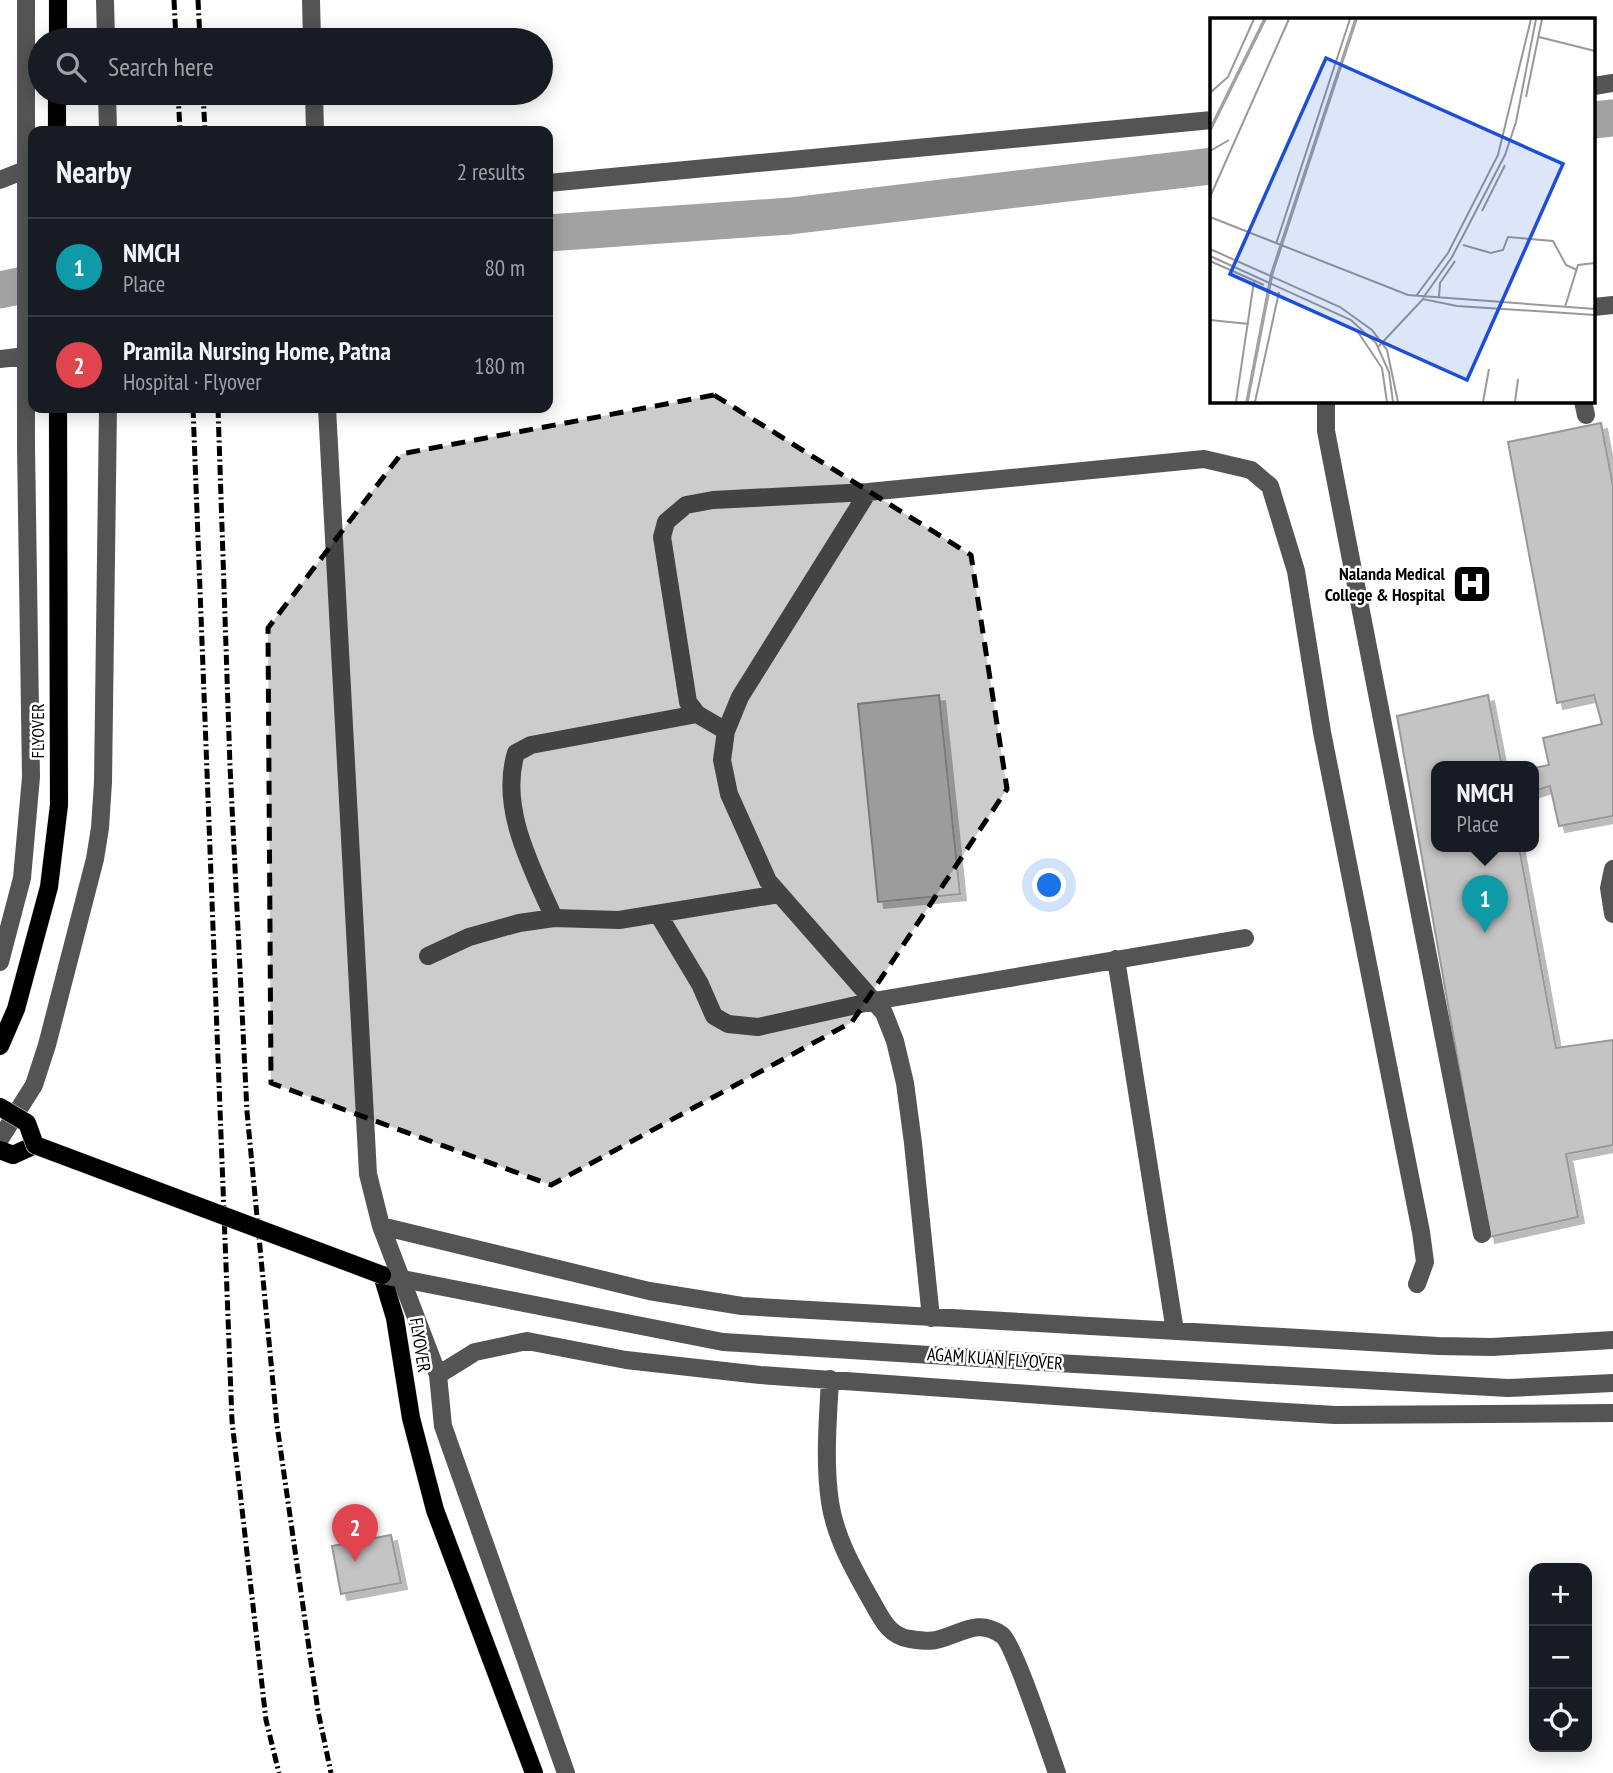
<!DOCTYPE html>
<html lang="en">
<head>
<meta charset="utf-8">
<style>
  :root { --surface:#171b24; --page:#242831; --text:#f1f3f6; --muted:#9ea1a6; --line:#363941; --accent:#858687 }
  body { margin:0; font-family:"PT Sans Narrow",sans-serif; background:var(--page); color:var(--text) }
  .controls { position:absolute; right:21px; bottom:21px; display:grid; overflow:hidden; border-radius:14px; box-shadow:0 4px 18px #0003 }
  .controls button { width:63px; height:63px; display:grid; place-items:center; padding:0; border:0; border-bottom:2px solid var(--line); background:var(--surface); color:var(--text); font:35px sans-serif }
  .you { position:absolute; left:1050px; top:886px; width:24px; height:24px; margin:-18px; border:5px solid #fff; border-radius:50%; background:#1a73e8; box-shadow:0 0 0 10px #1a73e833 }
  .badge { display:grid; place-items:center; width:46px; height:46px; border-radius:50%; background:var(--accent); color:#fff; font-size:23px; font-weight:700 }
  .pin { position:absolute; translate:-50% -58px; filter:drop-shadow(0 2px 4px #0008) }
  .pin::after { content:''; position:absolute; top:37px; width:24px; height:21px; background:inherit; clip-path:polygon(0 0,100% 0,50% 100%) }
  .popup { position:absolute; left:1431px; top:761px; width:108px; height:91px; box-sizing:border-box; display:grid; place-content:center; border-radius:14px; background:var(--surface); filter:drop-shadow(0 2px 5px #0005); font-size:23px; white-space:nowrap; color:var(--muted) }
  .popup b { font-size:26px; color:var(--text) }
  .popup::after { content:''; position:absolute; left:50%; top:100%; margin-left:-14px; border:14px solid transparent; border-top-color:var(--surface) }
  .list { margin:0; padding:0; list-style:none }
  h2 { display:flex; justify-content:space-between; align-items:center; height:91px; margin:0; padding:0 28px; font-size:30px }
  h2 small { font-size:23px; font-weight:400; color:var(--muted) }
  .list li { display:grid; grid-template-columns:46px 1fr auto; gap:21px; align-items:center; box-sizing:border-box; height:98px; padding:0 28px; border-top:2px solid var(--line) }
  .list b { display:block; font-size:26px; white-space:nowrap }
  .list p { margin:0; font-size:23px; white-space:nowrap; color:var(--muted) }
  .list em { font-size:23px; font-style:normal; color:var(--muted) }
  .icon { flex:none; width:38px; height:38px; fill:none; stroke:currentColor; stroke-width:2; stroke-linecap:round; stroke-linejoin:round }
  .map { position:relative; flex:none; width:1613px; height:1773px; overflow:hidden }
  .search { position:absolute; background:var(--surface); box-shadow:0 4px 18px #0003; left:28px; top:28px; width:525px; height:77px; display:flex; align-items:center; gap:18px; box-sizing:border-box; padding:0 24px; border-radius:38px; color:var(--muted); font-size:26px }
  .panel { position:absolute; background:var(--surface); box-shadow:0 4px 18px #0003; left:28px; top:126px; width:525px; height:287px; border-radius:14px }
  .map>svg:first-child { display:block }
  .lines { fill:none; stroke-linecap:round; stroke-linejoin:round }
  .canal { stroke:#a2a2a2; stroke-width:37 }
  .building { fill:#c4c4c4; stroke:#989898; stroke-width:2; filter:url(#shadow) }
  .major-casing { stroke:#dbdbdb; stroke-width:19 }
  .minor { stroke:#545454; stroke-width:18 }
  .major { stroke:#000; stroke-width:18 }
  .rail { stroke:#000; stroke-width:5; stroke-dasharray:10 3.5 2 3.5; stroke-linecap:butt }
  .major-bridge-casing { stroke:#dbdbdb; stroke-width:19; stroke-linecap:butt }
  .minor-bridge { stroke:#545454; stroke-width:18 }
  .major-bridge { stroke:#000; stroke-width:18 }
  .marked { fill:#000; fill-opacity:0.2; stroke:#000; stroke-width:5; stroke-dasharray:14 9; stroke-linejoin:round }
  .labels { text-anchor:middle; stroke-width:5; stroke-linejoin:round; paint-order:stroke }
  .poi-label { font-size:18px; font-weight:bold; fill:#000; stroke:#fff; text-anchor:end }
  .street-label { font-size:18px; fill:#000; stroke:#fff }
  .inset-river { fill:none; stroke:#a2a2a2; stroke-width:3.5 }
  .inset-road { fill:none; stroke:#999; stroke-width:2 }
  .view { fill:#1d4ed8; fill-opacity:0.15; stroke:#1d4ed8; stroke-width:3.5 }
  .inset-edge { fill:none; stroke:#000; stroke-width:3.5 }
</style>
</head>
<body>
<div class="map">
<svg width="1613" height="1773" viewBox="0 0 1613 1773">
  <defs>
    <filter id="shadow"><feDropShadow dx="6" dy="6" stdDeviation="0" flood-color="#0004"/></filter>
  </defs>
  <rect width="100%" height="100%" fill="#fff"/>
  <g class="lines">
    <path class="canal" d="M 1594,120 L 1613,118
      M 548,233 L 790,216 L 1212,166
      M 0,290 L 33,283"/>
  </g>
  <path class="building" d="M 1601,423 L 1613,486 L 1613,816 L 1559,826 L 1550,786 L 1534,791 L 1534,768 L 1549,765 L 1543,738 L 1602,724 L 1594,695 L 1557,703 L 1508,442 Z
    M 939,695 L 960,894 L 878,902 L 858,704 Z
    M 1488,695 L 1502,767 L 1436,767 L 1436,847 L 1519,847 L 1556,1048 L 1613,1040 L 1613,1145 L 1566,1154 L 1578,1217 L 1489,1237 L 1397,716 Z
    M 391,1535 L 401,1583 L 341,1594 L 332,1546 Z"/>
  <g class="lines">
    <g class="major-casing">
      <path id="major" d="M 58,40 L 58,0
        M 57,131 L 57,93
        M 0,1046 L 16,1009 L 49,887 L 59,805 L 58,408
        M 0,1150 L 13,1155 L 35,1145
        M 382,1275 L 395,1318 L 411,1418 L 435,1510 L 534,1773"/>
    </g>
    <path class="minor" d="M 105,0 L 106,40
      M 311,0 L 312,40
      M 1594,86 L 1613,83
      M 107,93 L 108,131
      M 314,93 L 315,131
      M 0,180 L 25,170
      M 548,183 L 1212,120
      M 1594,307 L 1613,305
      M 0,359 L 26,356
      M 1326,401 L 1326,431 L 1482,1234
      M 1583,401 L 1586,415
      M 327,408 L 368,1174 L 381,1226 L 438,1375 L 443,1426 L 566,1773
      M 868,492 L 740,697 L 726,731 L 722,760 L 729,794 L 768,881 L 884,1013 L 895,1041 L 905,1083 L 913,1143 L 931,1318
      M 726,731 L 697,714 L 688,702 L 662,537 L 666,522 L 686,505 L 713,500 L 868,492 L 1204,459 L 1251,470 L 1270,486 L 1296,571 L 1322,732 L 1421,1232 L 1425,1262 L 1417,1284
      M 1613,869 L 1609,888 L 1613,914
      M 658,914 L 700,984 L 714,1016 L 728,1024 L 758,1027 L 874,1001 L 1245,938
      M 554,918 C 532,868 499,808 516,753 L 531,745 L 697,714
      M 428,956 L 469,937 L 519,923 L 554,918 L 619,920 L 779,894
      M 1116,959 L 1175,1331
      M 0,962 L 22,878 L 31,777 L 26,446 L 26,0
      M 0,1139 L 34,1085 L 47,1045 L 95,859 L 100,828 L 103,782 L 108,408
      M 381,1226 L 649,1291 L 742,1306 L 1438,1346 L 1492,1347 L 1613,1340
      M 438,1375 L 475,1352 L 527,1341 L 626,1360 L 760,1375 L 1268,1411 L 1335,1415 L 1613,1413
      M 830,1379 C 828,1420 824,1461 830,1502 C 835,1537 854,1570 871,1600 C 881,1617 888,1636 910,1639 C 917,1640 929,1642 936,1640 C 960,1635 977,1617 1002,1635 C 1014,1644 1049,1751 1057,1773"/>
    <use href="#major" class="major"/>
    <path class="rail" d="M 174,0 L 176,40
      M 198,0 L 200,40
      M 178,93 L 180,131
      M 203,93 L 205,131
      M 193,408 L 232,1421 L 266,1720 L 279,1773
      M 218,408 L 230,766 L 247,1112 L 277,1425 L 318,1711 L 331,1773"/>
    <g class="major-bridge-casing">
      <path id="major-bridge" d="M 0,1107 L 27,1123 L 35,1145 L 382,1275"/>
    </g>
    <path class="minor-bridge" d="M 382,1275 L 723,1342 L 1057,1363 L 1508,1388 L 1613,1383"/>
    <use href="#major-bridge" class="major-bridge"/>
  </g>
  <path class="marked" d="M 714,395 L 971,555 L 1007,789 L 852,1022 L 551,1185 L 271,1083 L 268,628 L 401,454 Z"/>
  <defs>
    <g id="hospital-square" transform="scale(2.0125)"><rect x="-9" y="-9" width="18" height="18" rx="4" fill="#000" stroke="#fff"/><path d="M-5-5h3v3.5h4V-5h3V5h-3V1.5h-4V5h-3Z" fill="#fff"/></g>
  </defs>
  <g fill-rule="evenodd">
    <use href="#hospital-square" x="1472" y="584"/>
  </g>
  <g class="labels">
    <g class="poi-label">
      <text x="1445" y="580">Nalanda Medical<tspan x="1445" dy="21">College &amp; Hospital</tspan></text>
    </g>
    <g class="street-label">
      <text transform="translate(38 731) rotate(-90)" y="6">FLYOVER</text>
      <text transform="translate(420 1345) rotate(81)" y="6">FLYOVER</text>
      <text transform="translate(995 1359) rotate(4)" y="6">AGAM KUAN FLYOVER</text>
    </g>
  </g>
  <g transform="translate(1210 18)">
    <rect width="385" height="385" fill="#fff"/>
    <path class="inset-river" d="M 0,112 L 55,1M 37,384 L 62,255 L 146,1"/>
    <path class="inset-road" d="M 329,19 L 385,33M 0,75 L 18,59 L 44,1M 316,79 L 332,1M 0,133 L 19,122M 0,179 L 79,1M 272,193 L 295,147M 0,199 L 198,277 L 385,291M 66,226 L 140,1M 253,227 L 281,235 L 293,232 L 298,219 L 343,223 L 356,247 L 367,252M 0,231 L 130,289 L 162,312 L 177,332 L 188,384M 0,238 L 141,302 L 166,325 L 179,354 L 183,384M 0,243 L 54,267M 206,278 L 238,235 L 288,137 L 321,1M 229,279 L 230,265 L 245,243M 213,280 L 242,239 L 295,137 L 306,104 L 326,1M 355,289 L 368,247 L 385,245M 0,302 L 39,306M 146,311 L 172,350 L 177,384M 168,329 L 213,281 L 247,288 L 385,297M 26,384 L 44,263M 45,384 L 69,274M 273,384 L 279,351M 305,384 L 308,361"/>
    <path class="view" d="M 116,40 L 353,146 L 257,362 L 20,256 Z"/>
    <rect width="385" height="385" class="inset-edge"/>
  </g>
</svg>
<div class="controls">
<button>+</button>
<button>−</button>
<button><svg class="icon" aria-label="locate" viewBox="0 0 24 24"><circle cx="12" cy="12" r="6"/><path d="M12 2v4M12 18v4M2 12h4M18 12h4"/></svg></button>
</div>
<div class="you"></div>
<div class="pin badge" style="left:1485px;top:933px;background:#0f9aa8">1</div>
<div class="popup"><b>NMCH</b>Place</div>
<div class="pin badge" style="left:355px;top:1562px;background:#e0444e">2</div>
<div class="search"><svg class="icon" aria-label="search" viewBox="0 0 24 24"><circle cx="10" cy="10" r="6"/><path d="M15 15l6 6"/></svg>Search here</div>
<section class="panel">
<h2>Nearby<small>2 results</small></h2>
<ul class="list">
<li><span class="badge" style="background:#0f9aa8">1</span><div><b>NMCH</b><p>Place</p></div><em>80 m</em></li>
<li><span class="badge" style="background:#e0444e">2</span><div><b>Pramila Nursing Home, Patna</b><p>Hospital · Flyover</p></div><em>180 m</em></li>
</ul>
</section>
</div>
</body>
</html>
